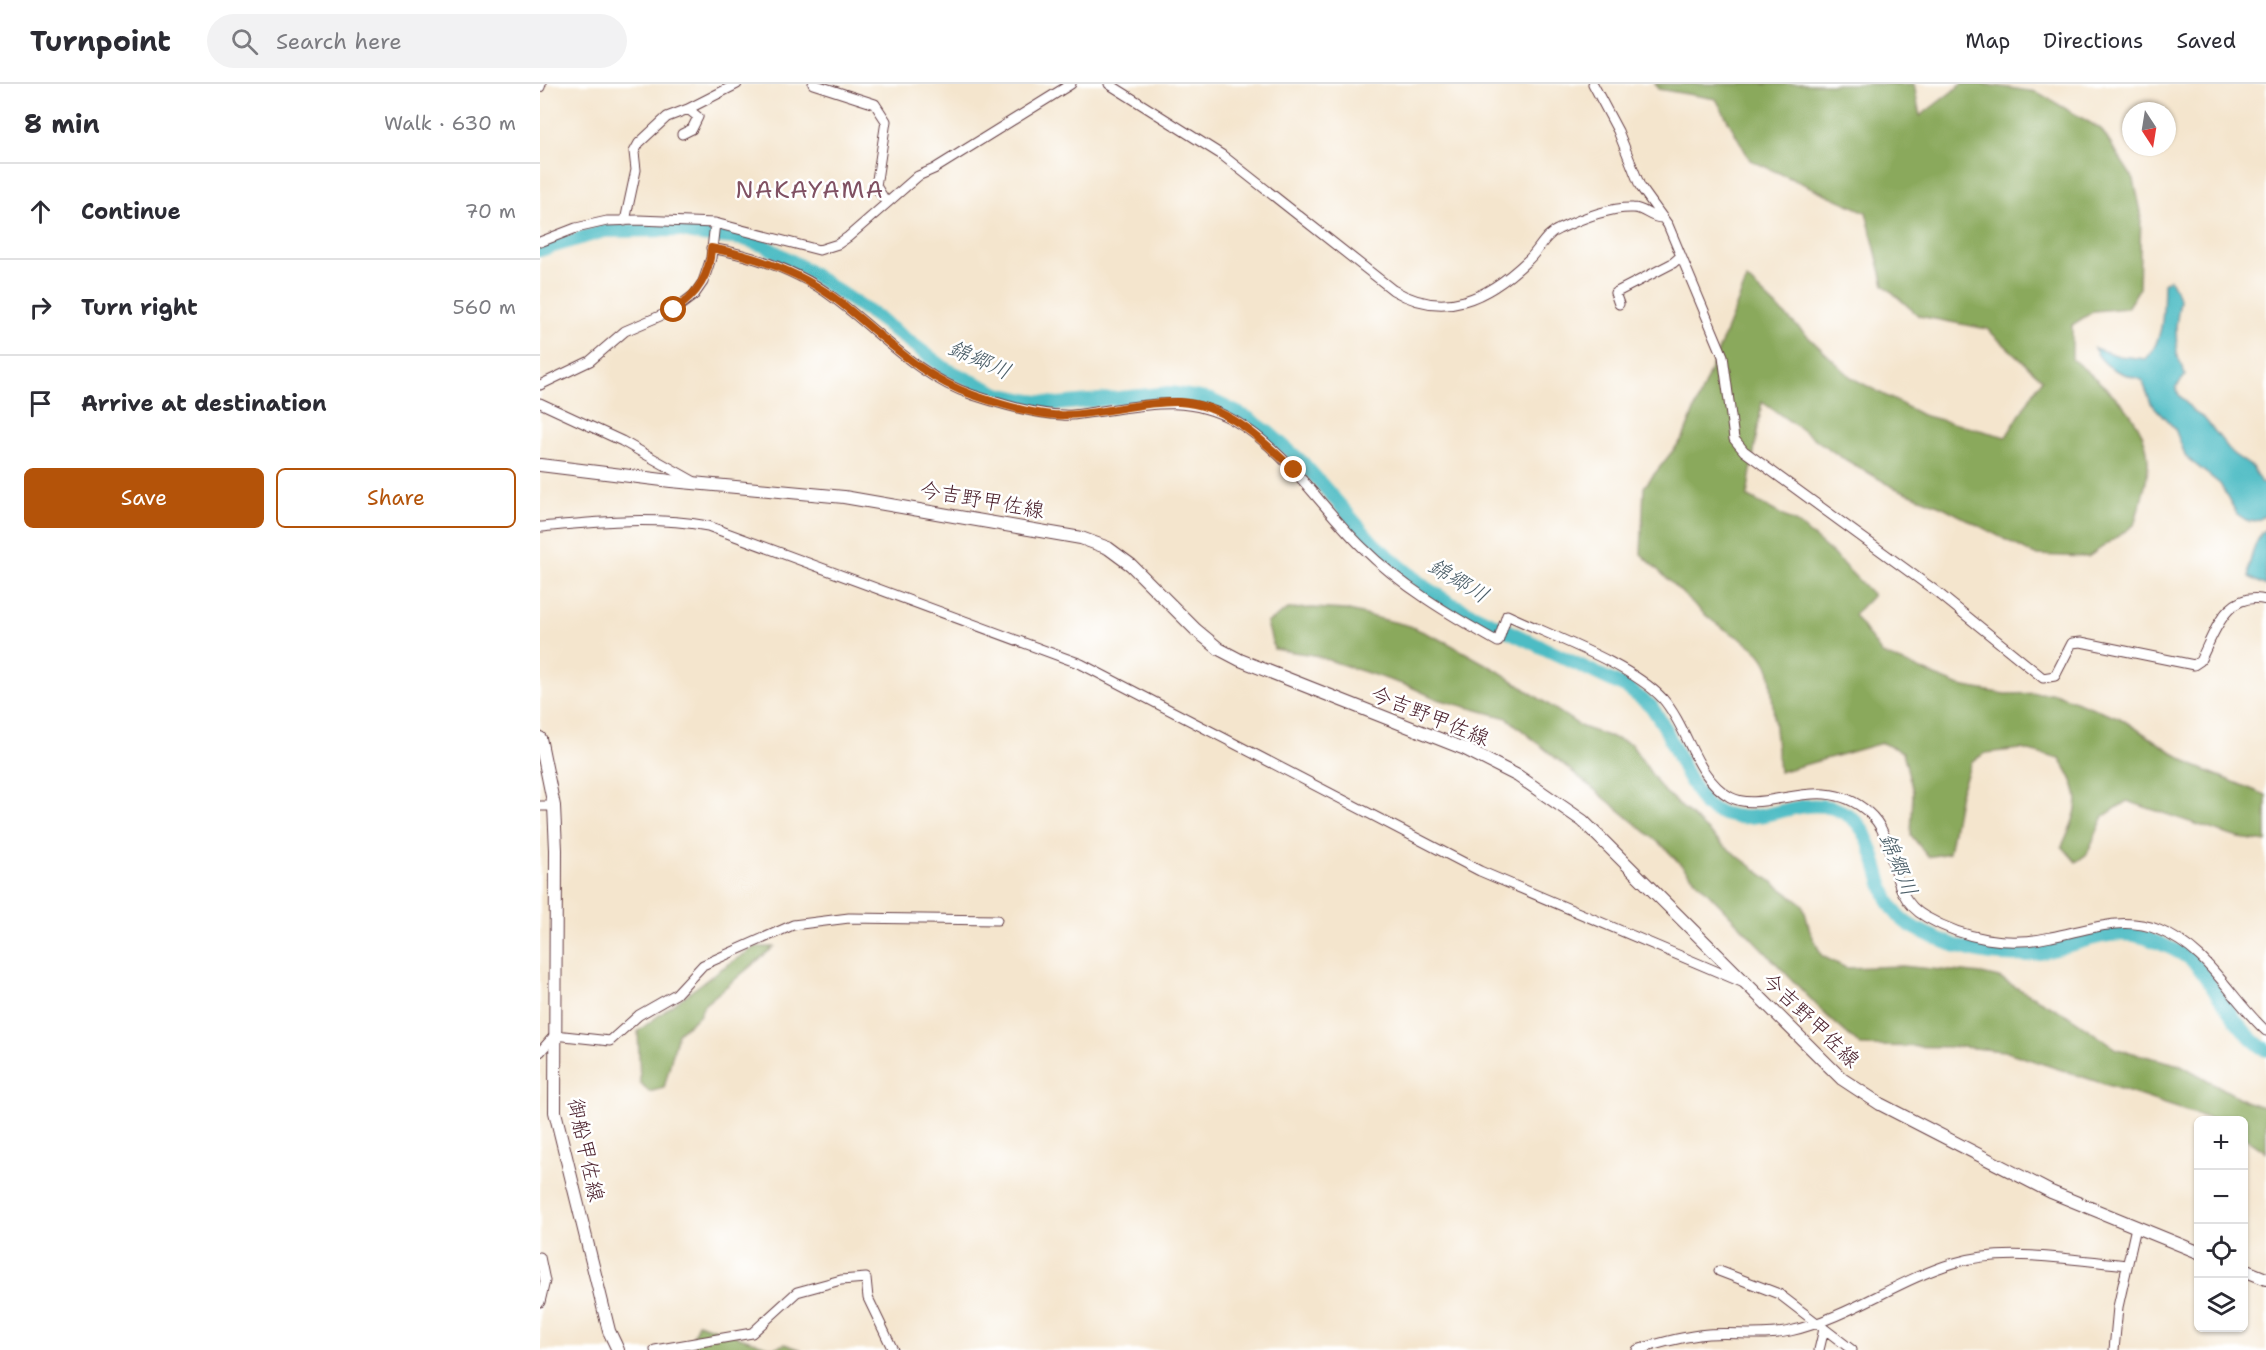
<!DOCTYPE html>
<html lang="en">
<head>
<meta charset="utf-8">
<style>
  :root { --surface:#fff; --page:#f2f2f3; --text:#2b2b33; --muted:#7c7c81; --line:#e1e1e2; --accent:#b45309 }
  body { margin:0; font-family:"Shantell Sans","Klee One",sans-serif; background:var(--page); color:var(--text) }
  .controls { position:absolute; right:18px; bottom:18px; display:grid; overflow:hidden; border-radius:9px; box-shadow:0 2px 4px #0004 }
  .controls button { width:54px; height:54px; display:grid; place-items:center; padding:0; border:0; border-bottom:2px solid var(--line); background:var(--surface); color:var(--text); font:30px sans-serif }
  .compass { position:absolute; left:1582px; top:18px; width:54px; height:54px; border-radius:50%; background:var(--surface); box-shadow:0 2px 4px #0004; rotate:168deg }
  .stop { position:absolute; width:18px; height:18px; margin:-14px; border:4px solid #b45309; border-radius:50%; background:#fff }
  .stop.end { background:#b45309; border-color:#fff; box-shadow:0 2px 6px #0008 }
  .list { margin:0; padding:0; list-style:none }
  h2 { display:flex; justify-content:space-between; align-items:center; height:78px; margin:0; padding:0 24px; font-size:26px }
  h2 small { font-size:20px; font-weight:400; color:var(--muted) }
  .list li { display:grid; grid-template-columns:39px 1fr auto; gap:18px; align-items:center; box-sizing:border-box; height:96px; padding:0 24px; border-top:2px solid var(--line) }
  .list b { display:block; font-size:22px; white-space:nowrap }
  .list em { font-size:20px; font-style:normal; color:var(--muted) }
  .actions { display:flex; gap:12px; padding:18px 24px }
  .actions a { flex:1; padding:14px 0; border:2px solid var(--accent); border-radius:9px; text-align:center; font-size:21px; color:var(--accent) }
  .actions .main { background:var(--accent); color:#fff }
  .icon { flex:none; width:33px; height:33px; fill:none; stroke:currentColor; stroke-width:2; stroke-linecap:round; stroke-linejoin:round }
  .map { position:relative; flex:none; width:1726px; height:1266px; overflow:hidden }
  header { display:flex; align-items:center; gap:36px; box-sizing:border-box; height:84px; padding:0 30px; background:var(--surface); border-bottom:2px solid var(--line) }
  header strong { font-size:28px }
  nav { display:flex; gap:33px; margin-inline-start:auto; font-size:21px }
  .search { width:420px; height:54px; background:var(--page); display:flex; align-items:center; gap:15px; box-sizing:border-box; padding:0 21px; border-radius:33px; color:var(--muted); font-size:22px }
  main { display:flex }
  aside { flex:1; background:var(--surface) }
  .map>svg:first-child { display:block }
  .forest { fill:#8aa95c; stroke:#6a6444; stroke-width:1.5 }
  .water { fill:#4dbcc4; stroke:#4c6e78; stroke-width:1.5 }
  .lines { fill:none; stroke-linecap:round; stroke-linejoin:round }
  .river { stroke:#4dbcc4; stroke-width:14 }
  .minor-casing { stroke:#643d43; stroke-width:11 }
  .major-casing { stroke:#643d43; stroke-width:14 }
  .minor { stroke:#fff; stroke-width:9 }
  .major { stroke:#fff; stroke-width:12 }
  .route { stroke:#b45309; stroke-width:8 }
  .labels { text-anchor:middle; stroke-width:5; stroke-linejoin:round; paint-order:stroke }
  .street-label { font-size:21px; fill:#4a1f2b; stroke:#fff }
  .water-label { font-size:22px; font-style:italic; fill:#4b5e68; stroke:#fff }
  .quarter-label { font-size:24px; letter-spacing:1.5px; fill:#805163; stroke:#fff }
</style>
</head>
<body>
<header>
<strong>Turnpoint</strong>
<div class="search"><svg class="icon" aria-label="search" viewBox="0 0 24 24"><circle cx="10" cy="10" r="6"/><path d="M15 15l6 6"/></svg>Search here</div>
<nav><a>Map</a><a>Directions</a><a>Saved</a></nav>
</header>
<main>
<aside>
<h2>8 min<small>Walk · 630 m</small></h2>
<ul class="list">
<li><svg class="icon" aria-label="ahead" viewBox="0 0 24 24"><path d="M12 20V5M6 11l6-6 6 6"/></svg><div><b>Continue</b></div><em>70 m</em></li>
<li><svg class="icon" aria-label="right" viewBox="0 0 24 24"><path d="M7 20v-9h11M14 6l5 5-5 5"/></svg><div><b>Turn right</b></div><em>560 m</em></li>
<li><svg class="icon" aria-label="arrive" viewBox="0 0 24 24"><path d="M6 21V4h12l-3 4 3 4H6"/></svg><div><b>Arrive at destination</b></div></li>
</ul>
<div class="actions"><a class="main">Save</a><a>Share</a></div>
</aside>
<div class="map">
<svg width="1726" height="1266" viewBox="0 0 1726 1266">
  <rect width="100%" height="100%" fill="#fff"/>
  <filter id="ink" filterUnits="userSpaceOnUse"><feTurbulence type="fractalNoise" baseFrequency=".0167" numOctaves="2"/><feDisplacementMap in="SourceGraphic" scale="12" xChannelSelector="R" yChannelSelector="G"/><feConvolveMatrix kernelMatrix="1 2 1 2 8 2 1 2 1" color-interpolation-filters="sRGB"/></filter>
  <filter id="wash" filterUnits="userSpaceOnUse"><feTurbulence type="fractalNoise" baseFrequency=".008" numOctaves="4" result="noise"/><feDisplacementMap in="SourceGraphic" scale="24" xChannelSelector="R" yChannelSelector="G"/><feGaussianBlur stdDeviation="1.35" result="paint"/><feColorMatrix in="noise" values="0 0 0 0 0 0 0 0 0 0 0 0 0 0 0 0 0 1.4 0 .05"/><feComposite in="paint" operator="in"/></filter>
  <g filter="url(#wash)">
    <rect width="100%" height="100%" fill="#f4e5cd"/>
    <path class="forest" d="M 1115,0 L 1374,0 L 1380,32 L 1422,0 L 1442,0 L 1497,8 L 1561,45 L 1594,96 L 1601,128 L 1599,205 L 1587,224 L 1554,227 L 1532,241 L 1532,275 C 1565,303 1609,333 1608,381 C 1608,400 1599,422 1594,441 L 1548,473 L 1495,471 L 1403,423 L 1355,404 L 1301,373 L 1222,318 L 1207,412 L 1257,439 L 1292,469 L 1333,511 L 1314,531 L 1342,570 L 1420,602 L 1465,610 L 1514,609 L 1580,634 L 1652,681 L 1726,711 L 1726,758 L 1698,754 L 1587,717 L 1564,732 L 1547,770 L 1536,778 L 1522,762 C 1540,723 1544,713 1520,675 L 1481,665 L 1446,669 L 1432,677 L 1420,709 L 1409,769 L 1388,773 L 1371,751 L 1373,708 L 1363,668 L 1342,659 L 1239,688 L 1230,589 C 1221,558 1191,553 1169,534 C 1146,514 1124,491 1101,470 L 1104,403 L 1143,354 L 1207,195 L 1312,294 L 1382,331 L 1466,353 L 1502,295 L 1447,245 L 1379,232 L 1344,201 L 1326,128 L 1210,76 L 1176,15 L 1118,5 Z
      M 773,524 L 805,526 L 870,542 L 906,558 L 958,587 L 1042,643 L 1091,660 L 1121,704 L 1183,761 L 1263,821 L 1270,847 L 1282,872 L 1306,884 L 1362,882 L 1442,890 L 1459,894 L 1527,931 L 1577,965 L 1641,981 L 1705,1017 L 1726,1024 L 1726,1068 L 1704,1053 L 1704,1036 L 1674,1036 L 1464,967 L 1423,963 L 1321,962 L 1287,932 L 1124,763 L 967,634 L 897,615 L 871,603 L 773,571 L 734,565 L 727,539 L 748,525 Z
      M 215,863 L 234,863 L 164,921 L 159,932 L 138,949 L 124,1004 L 109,1008 L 100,998 L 98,947 L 181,885 Z
      M 158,1239 L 233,1264 L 245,1260 L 262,1266 L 148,1266 Z"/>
    <path class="water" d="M 1630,195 L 1640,215 L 1636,242 L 1637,272 L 1643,283 L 1645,292 L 1636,303 L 1639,311 L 1655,329 L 1664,334 L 1693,370 L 1712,383 L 1721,399 L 1726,399 L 1726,431 L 1718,436 L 1709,438 L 1697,430 L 1680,400 L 1646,373 L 1635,345 L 1611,319 L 1602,296 C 1580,289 1564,285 1554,264 L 1579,272 L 1606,275 C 1625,255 1623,225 1624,199 Z
      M 1726,445 L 1726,502 L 1709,493 C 1707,482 1716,452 1726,445 Z"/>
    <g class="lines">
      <path class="river" d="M 0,166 L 64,147 L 138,146 L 161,151 L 204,155 L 225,162 L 257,180 L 335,232 L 406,285 L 459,310 L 491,317 L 518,320 L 631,309 L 671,316 L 708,334 L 729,349 L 763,379 L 834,460 L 886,504 L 912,520 L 1087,604 L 1111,622 L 1124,642 L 1147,691 L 1165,721 C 1215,753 1249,711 1293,724 C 1350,741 1325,818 1373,843 C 1409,862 1444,874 1486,871 C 1524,868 1567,840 1606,854 C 1620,859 1639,867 1651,876 C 1659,882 1665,892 1671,901 C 1686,923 1703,951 1726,966"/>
    </g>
  </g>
  <g filter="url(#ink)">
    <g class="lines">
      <g class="minor-casing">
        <path id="minor" d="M 273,0 L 335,20 L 346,37 L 336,102 L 346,118
          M 569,0 L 682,71 L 853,206 C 904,236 947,215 987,177 C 999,167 1004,151 1019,145 C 1040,135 1069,123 1093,124 C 1105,124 1111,135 1123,134
          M 1053,0 L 1078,47 L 1100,102 L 1128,141 L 1183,272 L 1194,355 L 1204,367 L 1397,508 L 1503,594 L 1515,592 L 1532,559 L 1541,558 L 1654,581 L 1660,577 C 1675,548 1686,506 1726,516
          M 0,3 L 1,0
          M 148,25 L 197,0
          M 85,137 L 96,86 L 94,68 L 99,59 L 127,33 L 148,25 L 158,33 L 152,45 L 142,50
          M 0,158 L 36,144 L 67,137 L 98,136 L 175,139 L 279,166 L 298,160 L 308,153 L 378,92 L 394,85 L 531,0
          M 171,164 C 215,172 259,187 294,214 C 340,248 378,293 433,311 C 461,320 494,330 523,331 C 534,332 545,329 555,328 C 605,321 648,310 695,337 C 747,367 779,421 822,463 C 861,502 910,531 958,558 L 967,531 C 1011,552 1091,580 1123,615 C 1149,645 1155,693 1190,713 C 1225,732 1281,686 1328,728 C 1361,756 1344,810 1386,833 C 1424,855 1469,863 1511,853 C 1547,846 1583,831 1619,846 C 1669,866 1689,913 1726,947
          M 1079,220 L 1075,209 L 1133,179 L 1141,172
          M 0,301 L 50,277 L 85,247 L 134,226 L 154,211 L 163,198 L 171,174 L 175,139
          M 0,319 L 82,357 L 153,397
          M 0,443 C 57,438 111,432 168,442 L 541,580 L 940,787 L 1204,899
          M 0,722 L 14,722
          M 0,968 L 15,951 L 70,957 L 99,931 L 136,910 L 163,881 L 253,841 L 309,834 L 457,836
          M 0,1173 L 5,1197 L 0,1218
          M 1179,1187 L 1239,1210 L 1312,1266
          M 115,1266 L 212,1249 L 257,1208 L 301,1196 L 326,1194 L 328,1214 L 353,1266
          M 1097,1266 C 1119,1259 1145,1252 1168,1250 C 1196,1248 1223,1253 1250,1247 C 1308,1234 1357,1196 1414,1179 C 1465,1163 1533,1176 1586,1181
          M 1279,1266 L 1284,1245
          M 1574,1266 L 1578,1223 L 1596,1143"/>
      </g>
      <g class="major-casing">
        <path id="major" d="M 0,381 L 131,397 L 304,413 L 541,454 L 568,464 L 591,481 L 656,546 L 679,565 L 700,576 L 925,665 L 978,692 L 1043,737 L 1302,995 L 1340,1020 L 1511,1108 L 1658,1168
          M 0,654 L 14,722 L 16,766 L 15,1028 L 69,1247 L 78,1266
          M 1704,1186 L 1726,1195"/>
      </g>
      <use href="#minor" class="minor"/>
      <use href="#major" class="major"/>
    </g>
  </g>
  <g class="lines" filter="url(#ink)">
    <path class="route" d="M 134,226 C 157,211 170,191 171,164 C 214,172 257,187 293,213 C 339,247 377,292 433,311 C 459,320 499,333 526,331 C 564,330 601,317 639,318 C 685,320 723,356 754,386"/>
  </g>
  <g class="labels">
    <g class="street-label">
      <text transform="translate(442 416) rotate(10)" y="7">今吉野甲佐線</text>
      <text transform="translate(890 632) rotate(22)" y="7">今吉野甲佐線</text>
      <text transform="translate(1271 936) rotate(44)" y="7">今吉野甲佐線</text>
      <text transform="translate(46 1066) rotate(78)" y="7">御船甲佐線</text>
    </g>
    <g class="water-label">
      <text transform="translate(440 275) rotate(24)" y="8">錦郷川</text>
      <text transform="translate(919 496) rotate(31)" y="8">錦郷川</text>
      <text transform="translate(1359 780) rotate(68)" y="8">錦郷川</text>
    </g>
    <g class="quarter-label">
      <text x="270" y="114">NAKAYAMA</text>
    </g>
  </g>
</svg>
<div class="controls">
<button>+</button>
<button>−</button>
<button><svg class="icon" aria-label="locate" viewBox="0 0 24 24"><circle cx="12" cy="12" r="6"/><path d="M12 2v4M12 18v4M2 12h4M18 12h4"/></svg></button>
<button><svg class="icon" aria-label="layers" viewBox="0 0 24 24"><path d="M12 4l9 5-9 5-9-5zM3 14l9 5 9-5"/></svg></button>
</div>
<svg class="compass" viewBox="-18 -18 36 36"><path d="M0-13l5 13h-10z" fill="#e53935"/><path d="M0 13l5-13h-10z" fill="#7c7c81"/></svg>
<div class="stop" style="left:134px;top:226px"></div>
<div class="stop end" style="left:754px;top:386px"></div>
</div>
</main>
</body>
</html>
